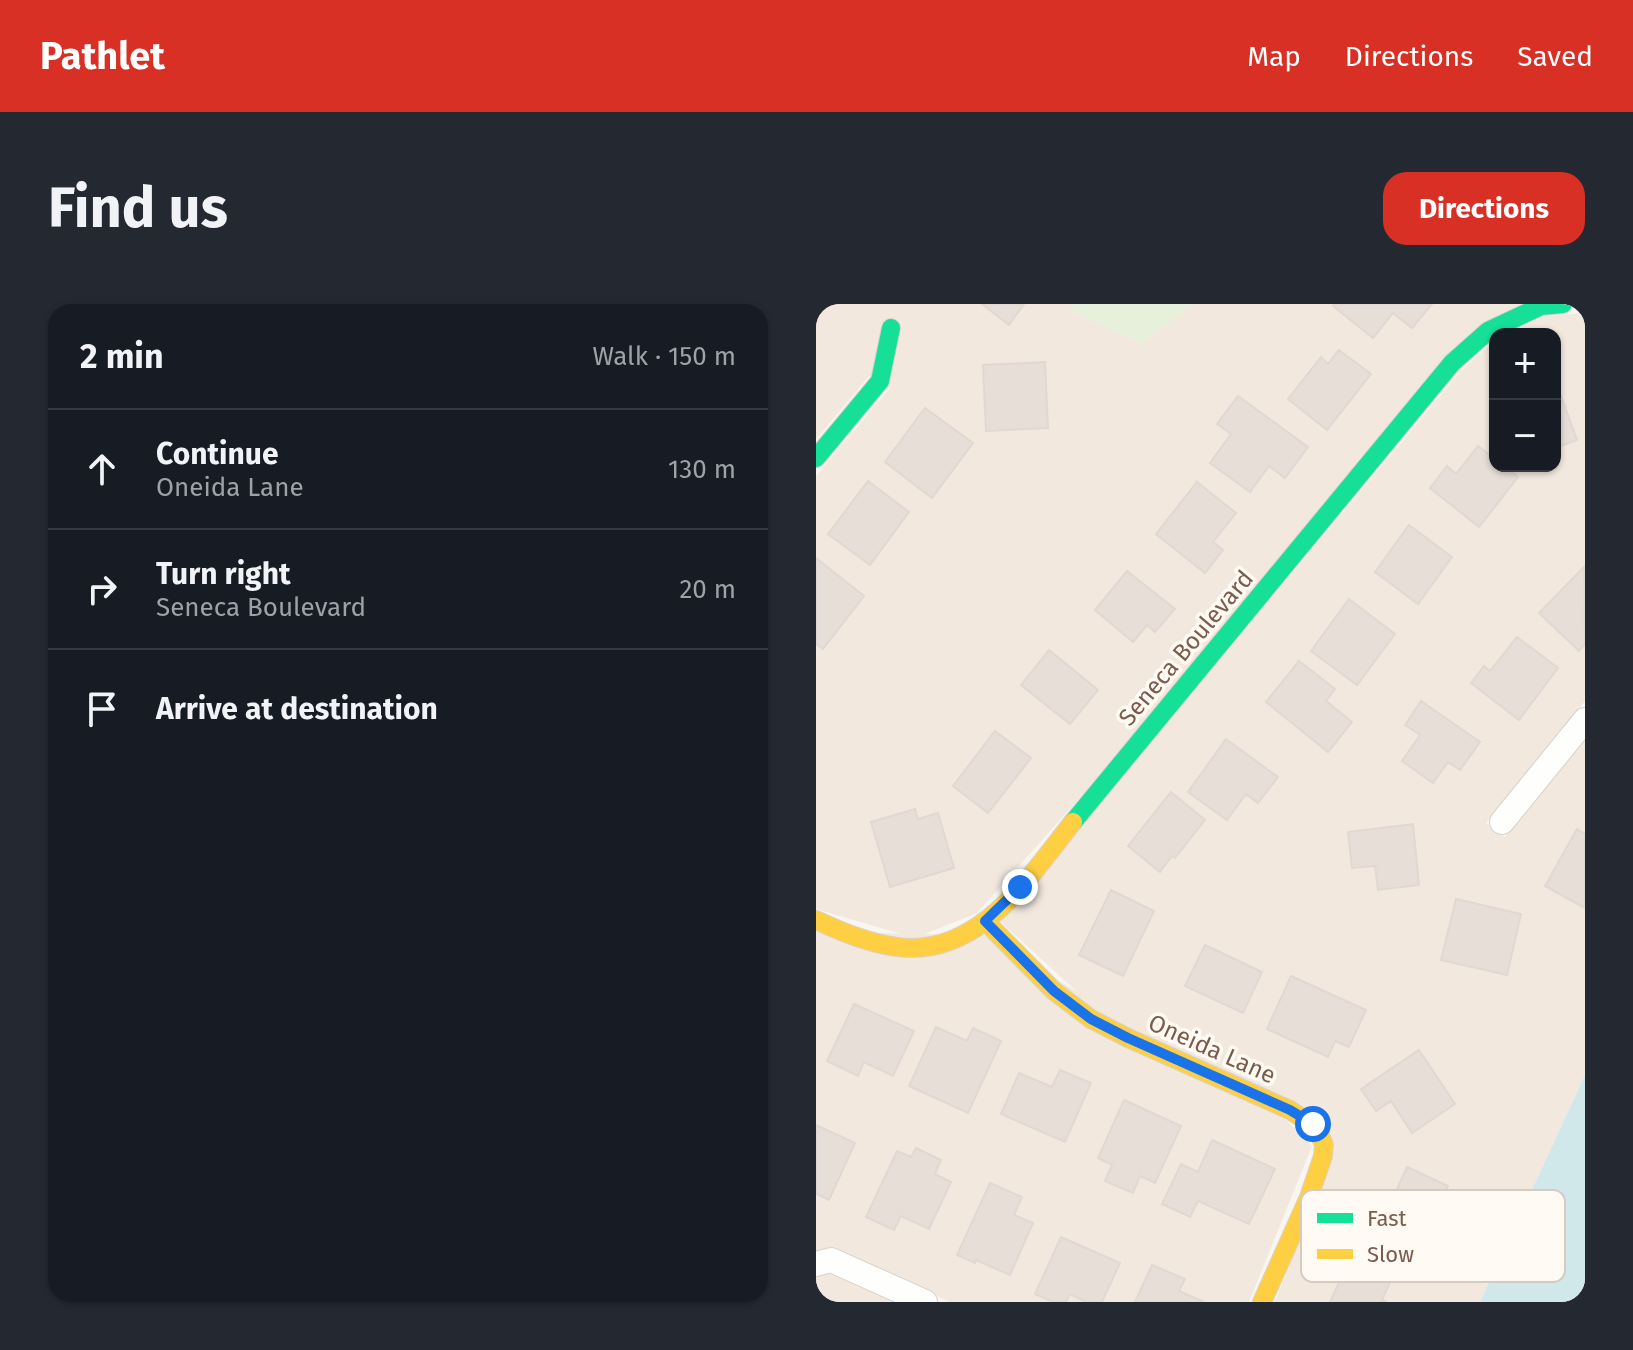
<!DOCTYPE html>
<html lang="en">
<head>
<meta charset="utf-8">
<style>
  :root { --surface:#171b24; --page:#242831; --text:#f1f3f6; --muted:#9ea1a6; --line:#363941; --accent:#d93025 }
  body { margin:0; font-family:"Fira Sans",sans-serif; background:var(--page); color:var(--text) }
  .controls { position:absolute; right:24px; top:24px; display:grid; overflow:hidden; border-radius:16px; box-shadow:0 2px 6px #0004 }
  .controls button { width:72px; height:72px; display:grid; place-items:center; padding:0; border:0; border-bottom:2px solid var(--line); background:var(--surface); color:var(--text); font:40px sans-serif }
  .stop { position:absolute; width:24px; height:24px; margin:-18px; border:6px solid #1a73e8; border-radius:50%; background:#fff }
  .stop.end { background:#1a73e8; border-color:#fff; box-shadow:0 2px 8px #0008 }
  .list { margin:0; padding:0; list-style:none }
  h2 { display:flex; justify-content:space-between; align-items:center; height:104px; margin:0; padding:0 32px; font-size:34px }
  h2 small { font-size:26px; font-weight:400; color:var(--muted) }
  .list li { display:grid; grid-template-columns:52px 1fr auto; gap:24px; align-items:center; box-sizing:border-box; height:120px; padding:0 32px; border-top:2px solid var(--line) }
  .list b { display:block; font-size:30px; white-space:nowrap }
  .list p { margin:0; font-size:26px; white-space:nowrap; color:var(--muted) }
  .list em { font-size:26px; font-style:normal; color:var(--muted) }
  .icon { flex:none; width:44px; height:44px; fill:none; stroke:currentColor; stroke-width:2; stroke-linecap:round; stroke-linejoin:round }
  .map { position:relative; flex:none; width:769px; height:998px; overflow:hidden; border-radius:24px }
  header { display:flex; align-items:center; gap:48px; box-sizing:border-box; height:112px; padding:0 40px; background:var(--accent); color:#fff }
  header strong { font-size:38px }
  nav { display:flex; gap:44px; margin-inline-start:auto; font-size:28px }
  .intro { display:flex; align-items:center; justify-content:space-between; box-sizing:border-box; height:192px; padding:0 48px }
  h1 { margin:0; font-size:56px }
  .button { padding:20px 36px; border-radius:24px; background:var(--accent); color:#fff; font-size:28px; font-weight:700 }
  main { display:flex; gap:48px; padding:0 48px }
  aside { flex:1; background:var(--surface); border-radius:24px; box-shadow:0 2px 6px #0004 }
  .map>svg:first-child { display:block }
  .residential { fill:#f2e8de }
  .green { fill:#e7f0db }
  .water { fill:#d0e8ea }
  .building { fill:#e6ded7; stroke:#e2d8d2; stroke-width:2 }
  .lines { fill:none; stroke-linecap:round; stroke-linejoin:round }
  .street-casing { stroke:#d7d1cb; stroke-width:26 }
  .fast-casing { stroke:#d9d2cb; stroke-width:20 }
  .slow-casing { stroke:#d9d2cb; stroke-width:20 }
  .street { stroke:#fefefd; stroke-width:24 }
  .fast { stroke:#16e098; stroke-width:18 }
  .slow { stroke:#ffcf43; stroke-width:18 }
  .route { stroke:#1a73e8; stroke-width:10 }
  .labels { text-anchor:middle; stroke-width:7; stroke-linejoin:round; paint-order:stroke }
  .street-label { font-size:24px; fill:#7a5c4d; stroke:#fffaf3 }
  .key { fill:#fffaf3; stroke:#d7cbc1; stroke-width:2 }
  .key-label { font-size:22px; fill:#7a5c4d }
</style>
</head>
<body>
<header>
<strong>Pathlet</strong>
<nav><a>Map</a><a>Directions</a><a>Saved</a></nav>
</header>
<div class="intro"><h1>Find us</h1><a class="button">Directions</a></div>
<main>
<aside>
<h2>2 min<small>Walk · 150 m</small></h2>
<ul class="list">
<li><svg class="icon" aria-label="ahead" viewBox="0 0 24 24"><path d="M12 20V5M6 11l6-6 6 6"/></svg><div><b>Continue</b><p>Oneida Lane</p></div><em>130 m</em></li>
<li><svg class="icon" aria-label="right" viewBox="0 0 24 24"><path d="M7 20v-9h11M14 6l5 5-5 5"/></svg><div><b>Turn right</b><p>Seneca Boulevard</p></div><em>20 m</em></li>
<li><svg class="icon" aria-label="arrive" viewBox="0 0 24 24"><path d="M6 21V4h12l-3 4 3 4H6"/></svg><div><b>Arrive at destination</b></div></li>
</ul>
</aside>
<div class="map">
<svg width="769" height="998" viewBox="0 0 769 998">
  <rect width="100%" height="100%" fill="#f9f5f0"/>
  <path class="residential" d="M 0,0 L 256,0 L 259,9 L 326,40 L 377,0 L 704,0 L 161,609 L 99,634 L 0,605 L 0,172 L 74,84 L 53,72 L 0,135 Z
    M 769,9 L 769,397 L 670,519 L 689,533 L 769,435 L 769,771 L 664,998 L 459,998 L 519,844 L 281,706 L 185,618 L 645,67 L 679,36 L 679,162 L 739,162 L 739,30 L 692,30 L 729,12 Z
    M 0,628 L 168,631 L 469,815 L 496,842 L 433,998 L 134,998 L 19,947 L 0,949 Z
    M 15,968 L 83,998 L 0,998 L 0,971 Z"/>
  <path class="green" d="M 256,0 L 377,0 L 326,40 L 259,9 Z"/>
  <path class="water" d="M 769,771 L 769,998 L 664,998 Z"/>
  <path class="building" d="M 166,0 L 208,0 L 193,21 Z
    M 518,0 L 616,0 L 596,24 L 577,9 L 557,34 L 517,2 Z
    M 523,46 L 555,70 L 511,126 L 472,95 L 505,53 L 512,60 Z
    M 229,58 L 232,124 L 170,127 L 167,61 Z
    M 742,84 L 761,136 L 739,144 L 739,85 Z
    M 422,92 L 492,143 L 469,174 L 453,162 L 434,188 L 394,159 L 415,130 L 401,120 Z
    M 109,104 L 157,139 L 116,194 L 69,158 Z
    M 662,142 L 679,155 L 679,162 L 688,162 L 702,173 L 663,223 L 614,184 L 631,162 L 640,170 Z
    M 52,177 L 93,208 L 54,261 L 12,230 Z
    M 381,178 L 420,209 L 397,238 L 407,246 L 389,269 L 340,230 Z
    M 593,221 L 636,253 L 602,300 L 559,268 Z
    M 0,254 L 48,292 L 7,345 L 0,340 Z
    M 768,263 L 769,340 L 763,347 L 723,309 Z
    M 311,267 L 359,305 L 339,328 L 331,321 L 317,338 L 279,306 Z
    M 533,295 L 579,330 L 541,381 L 495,347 Z
    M 701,333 L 742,364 L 703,416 L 655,379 L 668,362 L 674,367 Z
    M 233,346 L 282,386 L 254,420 L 205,381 Z
    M 483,357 L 519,385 L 510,397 L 536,418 L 512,448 L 450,398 Z
    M 605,397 L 664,438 L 644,466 L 632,458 L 617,479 L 586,457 L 604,431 L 589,421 Z
    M 179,427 L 215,454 L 172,509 L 137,482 Z
    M 410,435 L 462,473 L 442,499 L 430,490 L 411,516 L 372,488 Z
    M 355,488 L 389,516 L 359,554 L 356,552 L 344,568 L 312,542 Z
    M 99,505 L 102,515 L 122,509 L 138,564 L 74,583 L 55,518 Z
    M 597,520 L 603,581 L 562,586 L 559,562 L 536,564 L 532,528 Z
    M 761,525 L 769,530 L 769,604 L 729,582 Z
    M 295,586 L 338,607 L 307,672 L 263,651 Z
    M 640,595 L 705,610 L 691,671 L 625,656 Z
    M 389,641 L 446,668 L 427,709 L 369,682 Z
    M 475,672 L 550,706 L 533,743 L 519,737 L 512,753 L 451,725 Z
    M 38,700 L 98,727 L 77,772 L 48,758 L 42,772 L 11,757 Z
    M 120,723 L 151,737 L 157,724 L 185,737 L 152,809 L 93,782 Z
    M 603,746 L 639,800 L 596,829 L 575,797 L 560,807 L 545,785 Z
    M 244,766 L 275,779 L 249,838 L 185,810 L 203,769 L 236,783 Z
    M 308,796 L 365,822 L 339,879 L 324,872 L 317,889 L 289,877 L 296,861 L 282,854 Z
    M 0,821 L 39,839 L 13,896 L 0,890 Z
    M 396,836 L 459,865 L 433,920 L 382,897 L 374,913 L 346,900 L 365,860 L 382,868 Z
    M 100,844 L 125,856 L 119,870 L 135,878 L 113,925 L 85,912 L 78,926 L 50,913 L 81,847 L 95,853 Z
    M 591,863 L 632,882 L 617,914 L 638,924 L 626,950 L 564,922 Z
    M 174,879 L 206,893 L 198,911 L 217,919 L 194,971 L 160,956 L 159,959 L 141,951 Z
    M 245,933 L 304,959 L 286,998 L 270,998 L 254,990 L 250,998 L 237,998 L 219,990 Z
    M 537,948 L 579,967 L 566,996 L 571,998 L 514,998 Z
    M 336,961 L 369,975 L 363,987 L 388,998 L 319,998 Z"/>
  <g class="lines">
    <g class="street-casing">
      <path id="street" d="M 686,518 L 769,416
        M 0,960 L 15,956 L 109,998"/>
    </g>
    <g class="fast-casing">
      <path id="fast" d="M 0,154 L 64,77 L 75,24
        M 257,518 L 636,59 L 672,27 L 725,2 L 747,0"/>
    </g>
    <g class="slow-casing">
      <path id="slow" d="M 0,616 C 26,628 52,639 81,643 C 163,654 213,573 257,518
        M 169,617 L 238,687 L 275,715 L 312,734 L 474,806 L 495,820 L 503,829 L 508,841 L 507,852 L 493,893 L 446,998"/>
    </g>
    <use href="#street" class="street"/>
    <use href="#fast" class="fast"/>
    <use href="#slow" class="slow"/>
  </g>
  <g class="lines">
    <path class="route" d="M 204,583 L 169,617 L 238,687 L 275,715 L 312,734 L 474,806 L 497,820"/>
  </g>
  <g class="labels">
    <g class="street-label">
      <text transform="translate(370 344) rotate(-50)" y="8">Seneca Boulevard</text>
      <text transform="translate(396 745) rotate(24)" y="8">Oneida Lane</text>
    </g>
  </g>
  <rect x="485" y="886" width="264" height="92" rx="12" class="key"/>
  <rect x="501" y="909" width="36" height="10" fill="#16e098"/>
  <rect x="501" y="945" width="36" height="10" fill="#ffcf43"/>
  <g class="key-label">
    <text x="551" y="922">Fast</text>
    <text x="551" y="958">Slow</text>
  </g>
</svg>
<div class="controls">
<button>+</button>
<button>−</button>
</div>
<div class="stop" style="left:497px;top:820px"></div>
<div class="stop end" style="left:204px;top:583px"></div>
</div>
</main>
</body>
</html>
